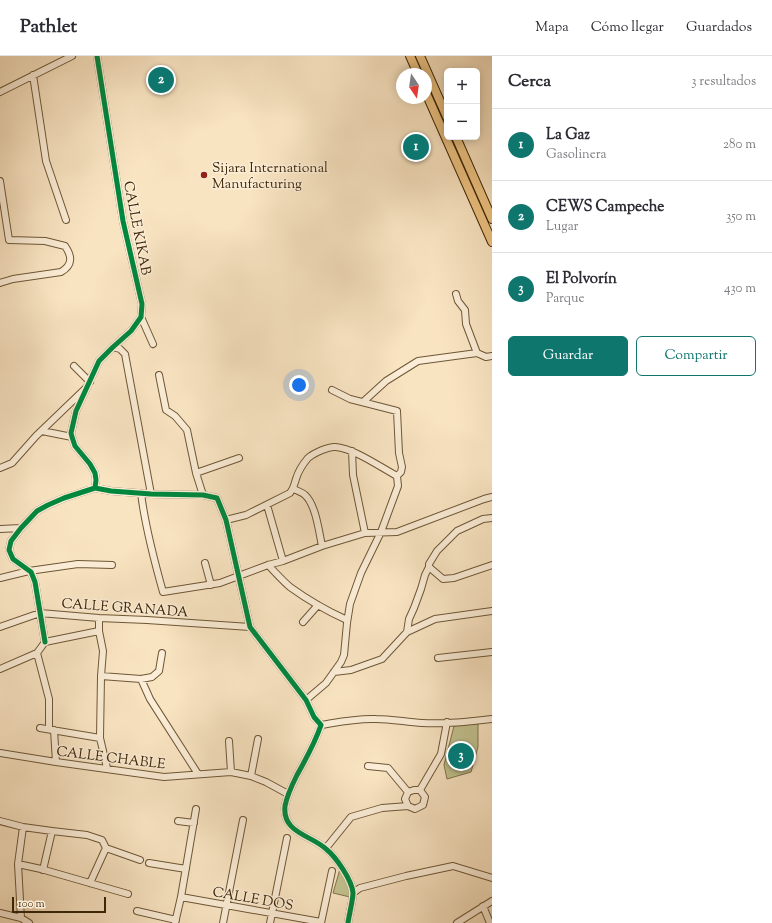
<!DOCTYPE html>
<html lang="es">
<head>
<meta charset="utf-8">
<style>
  :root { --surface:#fff; --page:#f2f2f3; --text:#2b2b33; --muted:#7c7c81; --line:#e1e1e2; --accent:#0f766e }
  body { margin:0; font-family:"Sorts Mill Goudy",serif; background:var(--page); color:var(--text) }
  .controls { position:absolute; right:12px; top:12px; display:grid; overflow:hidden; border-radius:6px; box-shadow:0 2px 10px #0003 }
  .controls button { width:36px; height:36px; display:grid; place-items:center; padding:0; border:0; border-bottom:1px solid var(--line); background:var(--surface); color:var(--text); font:20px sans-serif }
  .compass { position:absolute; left:396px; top:12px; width:36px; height:36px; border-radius:50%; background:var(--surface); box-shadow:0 2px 10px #0003; rotate:167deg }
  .scale { position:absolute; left:12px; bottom:10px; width:94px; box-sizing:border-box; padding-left:4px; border:2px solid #3f2807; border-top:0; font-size:11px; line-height:14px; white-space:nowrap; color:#3f2807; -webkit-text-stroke:3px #fbedd7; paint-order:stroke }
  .you { position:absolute; left:299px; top:329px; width:14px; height:14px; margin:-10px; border:3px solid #fff; border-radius:50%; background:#1a73e8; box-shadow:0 0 0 6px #1a73e833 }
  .badge { display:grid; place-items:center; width:26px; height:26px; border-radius:50%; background:var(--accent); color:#fff; font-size:13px; font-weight:700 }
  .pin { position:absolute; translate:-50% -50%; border:2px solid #fff; box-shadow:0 1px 4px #0006 }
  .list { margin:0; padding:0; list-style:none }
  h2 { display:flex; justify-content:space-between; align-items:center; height:52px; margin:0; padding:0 16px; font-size:17px }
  h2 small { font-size:13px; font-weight:400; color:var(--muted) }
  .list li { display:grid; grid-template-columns:26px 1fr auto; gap:12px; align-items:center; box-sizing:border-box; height:72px; padding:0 16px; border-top:1px solid var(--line) }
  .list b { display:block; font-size:15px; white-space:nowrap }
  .list p { margin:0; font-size:13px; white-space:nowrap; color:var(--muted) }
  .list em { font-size:13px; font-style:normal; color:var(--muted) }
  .actions { display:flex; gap:8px; padding:12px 16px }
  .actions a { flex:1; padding:9px 0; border:1px solid var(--accent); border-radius:6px; text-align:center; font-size:14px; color:var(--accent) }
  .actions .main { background:var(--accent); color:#fff }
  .map { position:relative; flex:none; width:492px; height:867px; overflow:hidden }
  header { display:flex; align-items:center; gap:24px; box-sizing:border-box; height:56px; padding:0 20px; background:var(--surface); border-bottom:1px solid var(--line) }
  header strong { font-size:19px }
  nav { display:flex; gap:22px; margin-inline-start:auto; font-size:14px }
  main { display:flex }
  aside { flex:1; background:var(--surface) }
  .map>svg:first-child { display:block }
  .green { fill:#c2c290; stroke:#80754c }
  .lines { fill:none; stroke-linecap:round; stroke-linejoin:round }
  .minor-casing { stroke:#6e5736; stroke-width:8 }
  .major-casing { stroke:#3f2807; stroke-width:10 }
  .minor { stroke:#fbedd7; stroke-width:6 }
  .major { stroke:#ecc281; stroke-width:8 }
  .cycleway-casing { stroke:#fbedd7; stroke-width:8 }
  .cycleway { stroke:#00873e; stroke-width:5 }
  .poi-dot { fill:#8f2418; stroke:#fbedd7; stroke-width:1.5 }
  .labels { text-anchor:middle; stroke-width:3; stroke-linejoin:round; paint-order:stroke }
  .poi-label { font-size:14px; fill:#3f2807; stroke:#fbedd7; text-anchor:start }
  .street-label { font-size:14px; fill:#3f2807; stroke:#fbedd7 }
</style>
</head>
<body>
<header>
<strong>Pathlet</strong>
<nav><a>Mapa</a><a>Cómo llegar</a><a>Guardados</a></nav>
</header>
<main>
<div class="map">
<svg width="492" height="867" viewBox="0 0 492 867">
  <rect width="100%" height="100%" fill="#f9e4c2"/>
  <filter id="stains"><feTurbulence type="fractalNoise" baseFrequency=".005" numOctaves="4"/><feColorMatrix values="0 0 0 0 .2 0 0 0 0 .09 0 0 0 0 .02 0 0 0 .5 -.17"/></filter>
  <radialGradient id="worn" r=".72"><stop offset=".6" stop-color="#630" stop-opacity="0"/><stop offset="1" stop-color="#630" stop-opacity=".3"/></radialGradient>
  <path class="green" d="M 478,667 L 478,691 L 471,716 L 447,723 L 444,709 L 454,670 Z
    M 340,813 C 346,822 352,831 350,841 L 333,837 Z"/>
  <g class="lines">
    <g class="minor-casing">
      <path id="minor" d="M 33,19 L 46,105 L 66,164
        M 0,36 L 72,0
        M 0,125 L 9,184 L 45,185 L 65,190 C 72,200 73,209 61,216 L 13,223 L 0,227
        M 456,238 L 458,245 L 465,254 L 466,268 L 477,297 L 486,301 L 492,300
        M 141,261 L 153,288
        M 113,291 L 120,293 L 125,298 L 151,438
        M 74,310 L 90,326
        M 159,319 L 166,354 L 175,360 L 187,374 L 196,417 L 203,439
        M 363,346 L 386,325 L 418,305 L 477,297
        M 42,375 L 72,381
        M 352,395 L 353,419 L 365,477
        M 0,412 L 12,407 L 36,380 L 86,332
        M 196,417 L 239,402
        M 95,432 L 96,424 L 95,417 L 90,408 L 75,390 L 72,381 L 71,377 L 76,355 L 99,305 L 113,291 L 131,275 L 141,261 L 142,248 L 123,165 L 97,0
        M 294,433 C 297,435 302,436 305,439 C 316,449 319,476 322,490
        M 141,437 C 145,470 154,504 163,536 L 220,527 L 268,509 L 283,505 L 322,490 L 365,477 L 397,476 L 484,443 L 492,441
        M 267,449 L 283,505
        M 226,464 L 246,459 L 290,437 C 294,432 294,429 296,423 C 298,416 303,408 308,402 C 314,397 329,390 336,391 C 355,393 380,411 397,420
        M 0,473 L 21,472
        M 205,507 L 211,529
        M 268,509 C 275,516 282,524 290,531 C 308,544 327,555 347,564
        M 429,511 L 443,523 L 454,522 L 492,509
        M 0,522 L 29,515 L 78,508 L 112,509
        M 99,562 L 99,575 L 103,595 L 101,620 L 100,682 L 107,712
        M 303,566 L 318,549
        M 0,571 L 40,557 L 99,562 L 147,564 L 250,571
        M 407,576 L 435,563 L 492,555
        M 45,586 L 35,526 L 31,516 L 13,503 L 9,494 L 11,485 L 21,472 L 37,455 L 48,449 L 64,442 L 95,432 L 111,435 L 151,438 L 203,439 L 217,442 L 226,464 L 250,571 L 306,644 L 314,661 L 321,669 C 315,687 306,703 297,719 C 292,729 287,739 285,750 C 282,777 311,779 326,793 C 336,801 352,824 353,837 C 353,844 349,859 348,867
        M 37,597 L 49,643 L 49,673
        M 438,602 L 492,596
        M 0,613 L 37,597 L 45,586 L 99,575
        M 334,616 L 351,614 L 382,603 L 407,576 L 409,563 L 414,552 L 421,533 L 425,519 L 429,511 L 429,508 L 437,495 L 457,475 L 483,463 L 492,462
        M 101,620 L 141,623 L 152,621 L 159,615 L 162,597
        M 141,623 L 150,643 L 198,718
        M 306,644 L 326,627 L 341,606 L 344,599 L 347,567 L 350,548 L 361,517 L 381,476 L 398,430 L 397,420 L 401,416 L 402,411 L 399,397 L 397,355 L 350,343 L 332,334
        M 321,669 C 339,666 357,662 376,663 C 391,663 406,666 422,667 C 445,668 469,666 492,663
        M 40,672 L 100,682
        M 54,674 L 56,706
        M 229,685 L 231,716
        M 0,697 L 56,706 L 164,721 L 231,716 L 251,720 L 266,726 L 288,738
        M 368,710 L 388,712 L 408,736
        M 251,720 L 258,683
        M 420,734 L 441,698 L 447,666
        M 0,765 L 23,771 L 52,775 L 87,779 L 102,784 L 106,792
        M 178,765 L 194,767
        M 106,792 L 140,804
        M 326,792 L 351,761 L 382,752 L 408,750 L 415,753 L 423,749 L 425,741 L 420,734 L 414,734 L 408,736 L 405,743 L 408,750
        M 149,807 L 186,813
        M 18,808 L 41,813 L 128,838
        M 43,814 L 52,775
        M 90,827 L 106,792
        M 353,837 L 360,832 L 406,820 L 453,810 L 492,822
        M 181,841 L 321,866
        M 483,850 L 490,867
        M 137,855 L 176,864
        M 0,857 L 21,862 L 29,867
        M 21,862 L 18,808 L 23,771
        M 175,867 L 181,841 L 196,753
        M 223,867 L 243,764
        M 270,867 L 287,782
        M 321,867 L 332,815
        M 457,867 L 492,845"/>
    </g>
    <g class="major-casing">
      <path id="major" d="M 410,0 L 418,18
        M 420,0 L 447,61
        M 426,37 L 492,186
        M 456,81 L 492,163"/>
    </g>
    <use href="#minor" class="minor"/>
    <use href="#major" class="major"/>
    <g class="cycleway-casing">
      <path id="cycleway" d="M 95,432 L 96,424 L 95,417 L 90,408 L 75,390 L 72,381 L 71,377 L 76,355 L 99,305 L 113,291 L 131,275 L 141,261 L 142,248 L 123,165 L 97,0
        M 45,586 L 35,526 L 31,516 L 13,503 L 9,494 L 11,485 L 21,472 L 37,455 L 48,449 L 64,442 L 95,432 L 111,435 L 151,438 L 203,439 L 217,442 L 226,464 L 250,571 L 306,644 L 314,661 L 321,669 C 315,687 306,703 297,719 C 292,729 287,739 285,750 C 282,777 311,779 326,793 C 336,801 352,824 353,837 C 353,844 349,859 348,867"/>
    </g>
    <use href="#cycleway" class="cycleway"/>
  </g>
  <circle class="poi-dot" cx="204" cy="119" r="4"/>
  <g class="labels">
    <g class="poi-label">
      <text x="212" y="116">Sijara International<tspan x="212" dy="16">Manufacturing</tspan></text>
    </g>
    <g class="street-label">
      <text transform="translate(138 172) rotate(79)" y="5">CALLE KIKAB</text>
      <text transform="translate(125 551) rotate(4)" y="5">CALLE GRANADA</text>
      <text transform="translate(111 701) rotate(7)" y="5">CALLE CHABLE</text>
      <text transform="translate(253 842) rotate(10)" y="5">CALLE DOS</text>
    </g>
  </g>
  <rect width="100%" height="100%" filter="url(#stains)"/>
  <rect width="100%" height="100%" fill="url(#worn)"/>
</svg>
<div class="controls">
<button>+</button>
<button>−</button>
</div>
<svg class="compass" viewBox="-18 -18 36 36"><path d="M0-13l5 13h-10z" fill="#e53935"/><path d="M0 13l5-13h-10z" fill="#7c7c81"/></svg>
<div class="scale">100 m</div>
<div class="you"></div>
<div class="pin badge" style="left:416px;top:91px">1</div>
<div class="pin badge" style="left:161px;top:24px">2</div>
<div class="pin badge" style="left:461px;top:700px">3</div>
</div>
<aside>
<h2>Cerca<small>3 resultados</small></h2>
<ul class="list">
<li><span class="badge">1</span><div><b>La Gaz</b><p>Gasolinera</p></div><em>280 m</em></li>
<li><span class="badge">2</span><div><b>CEWS Campeche</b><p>Lugar</p></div><em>350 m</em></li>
<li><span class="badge">3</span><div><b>El Polvorín</b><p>Parque</p></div><em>430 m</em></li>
</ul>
<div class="actions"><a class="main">Guardar</a><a>Compartir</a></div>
</aside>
</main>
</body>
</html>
